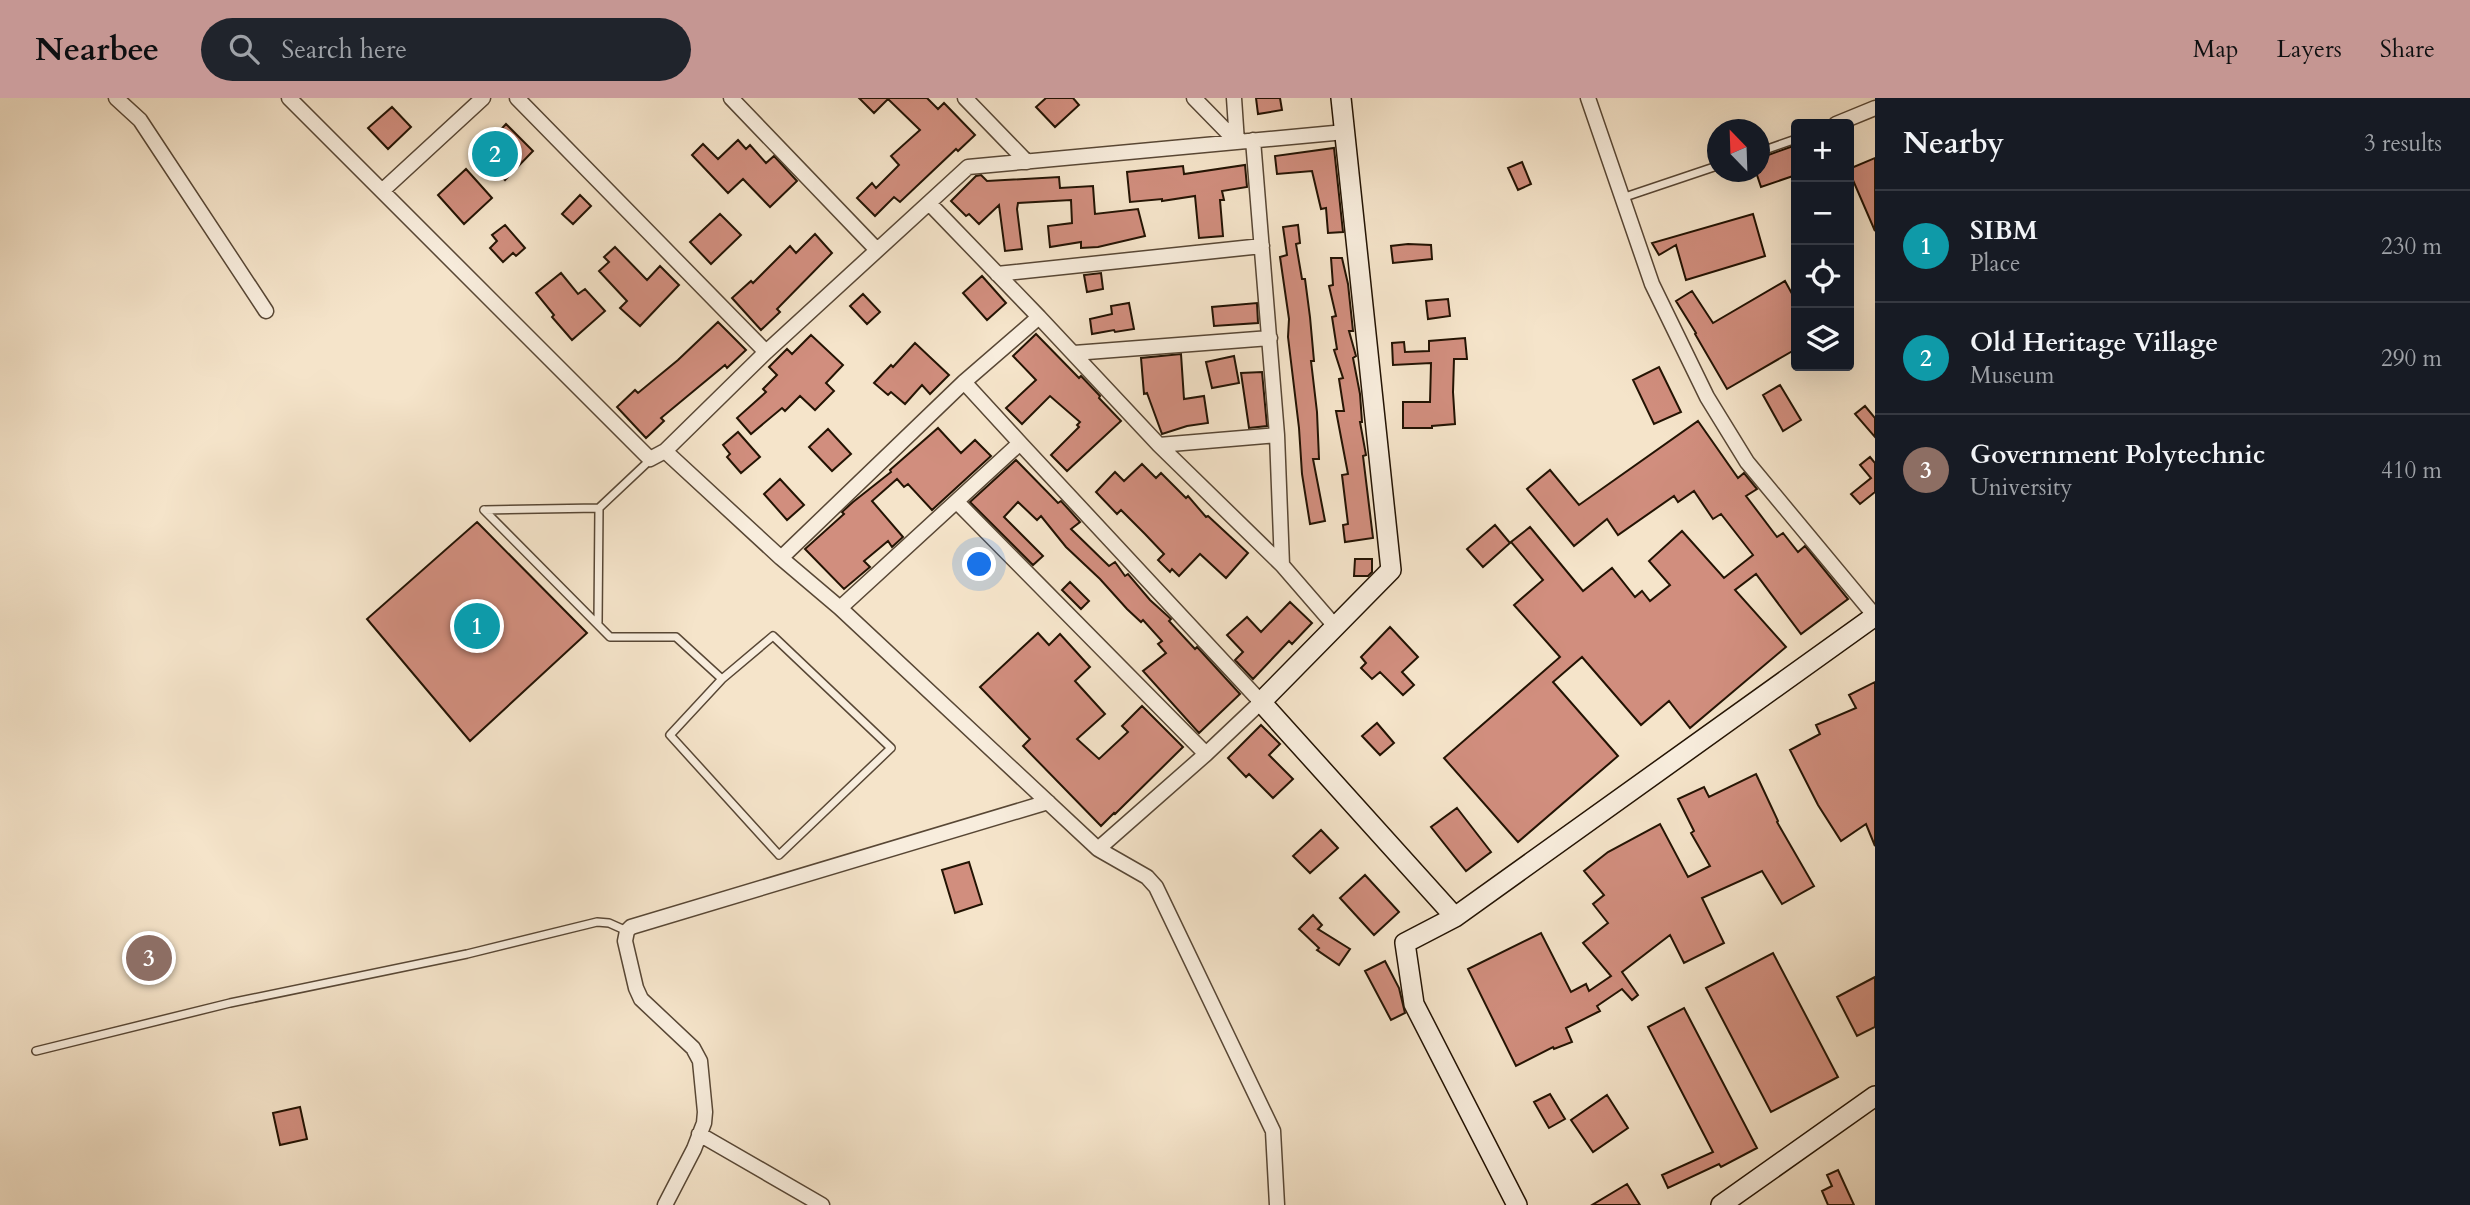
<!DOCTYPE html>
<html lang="en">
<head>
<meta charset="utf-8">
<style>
  :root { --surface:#171b24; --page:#20242c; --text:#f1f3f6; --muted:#9ea1a6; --line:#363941; --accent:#c59692 }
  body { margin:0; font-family:Cardo,serif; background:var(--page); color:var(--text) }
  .controls { position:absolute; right:21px; top:21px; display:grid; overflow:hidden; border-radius:7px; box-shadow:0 7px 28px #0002 }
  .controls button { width:63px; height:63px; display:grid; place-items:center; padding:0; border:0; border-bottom:2px solid var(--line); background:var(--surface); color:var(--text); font:35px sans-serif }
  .compass { position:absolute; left:1707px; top:21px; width:63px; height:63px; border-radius:50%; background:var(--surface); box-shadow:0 7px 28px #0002; rotate:337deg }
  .you { position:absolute; left:980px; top:467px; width:24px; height:24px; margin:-18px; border:5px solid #fff; border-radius:50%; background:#1a73e8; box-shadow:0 0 0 10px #1a73e833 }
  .badge { display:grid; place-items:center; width:46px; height:46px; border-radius:50%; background:var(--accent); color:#fff; font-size:23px; font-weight:700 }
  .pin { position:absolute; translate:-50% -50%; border:4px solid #fff; box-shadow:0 2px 7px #0006 }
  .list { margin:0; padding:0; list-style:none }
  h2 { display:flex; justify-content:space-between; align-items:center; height:91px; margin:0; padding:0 28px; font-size:30px }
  h2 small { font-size:23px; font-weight:400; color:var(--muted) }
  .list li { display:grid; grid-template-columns:46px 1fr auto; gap:21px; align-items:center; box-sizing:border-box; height:112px; padding:0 28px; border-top:2px solid var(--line) }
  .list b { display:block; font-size:26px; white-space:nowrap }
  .list p { margin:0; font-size:23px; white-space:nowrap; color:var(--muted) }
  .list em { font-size:23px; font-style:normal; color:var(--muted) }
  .icon { flex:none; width:38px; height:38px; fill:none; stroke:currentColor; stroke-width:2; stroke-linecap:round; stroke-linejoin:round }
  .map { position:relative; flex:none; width:1875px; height:1107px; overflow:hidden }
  header { display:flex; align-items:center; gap:42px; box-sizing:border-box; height:98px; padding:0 35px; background:var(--accent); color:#111 }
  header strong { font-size:33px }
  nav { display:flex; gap:38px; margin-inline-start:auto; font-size:24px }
  .search { width:490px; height:63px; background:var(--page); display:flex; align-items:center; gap:18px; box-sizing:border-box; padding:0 24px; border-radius:38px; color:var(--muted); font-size:26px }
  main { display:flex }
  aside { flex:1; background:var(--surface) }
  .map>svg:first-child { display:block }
  .building { fill:#d18e7e; stroke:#231303; stroke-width:2 }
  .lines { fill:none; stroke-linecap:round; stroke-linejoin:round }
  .lane-casing { stroke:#584735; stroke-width:10 }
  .street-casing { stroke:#584735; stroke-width:17 }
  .secondary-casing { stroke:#231303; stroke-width:22 }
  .lane { stroke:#f8eddd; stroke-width:7 }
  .street { stroke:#f8eddd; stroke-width:14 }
  .secondary { stroke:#f8eddd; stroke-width:19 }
</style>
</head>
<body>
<header>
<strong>Nearbee</strong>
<div class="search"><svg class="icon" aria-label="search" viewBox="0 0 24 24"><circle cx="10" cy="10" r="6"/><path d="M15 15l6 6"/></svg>Search here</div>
<nav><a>Map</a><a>Layers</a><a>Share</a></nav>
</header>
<main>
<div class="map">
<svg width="1875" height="1107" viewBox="0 0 1875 1107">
  <rect width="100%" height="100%" fill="#f5e4ca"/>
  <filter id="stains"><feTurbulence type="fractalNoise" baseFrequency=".00286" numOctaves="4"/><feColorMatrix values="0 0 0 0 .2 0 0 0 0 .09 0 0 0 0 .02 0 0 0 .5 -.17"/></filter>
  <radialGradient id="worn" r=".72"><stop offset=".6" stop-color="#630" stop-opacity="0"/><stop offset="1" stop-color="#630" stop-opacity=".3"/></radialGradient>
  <path class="building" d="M 859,0 L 927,0 L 938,11 L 944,5 L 975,37 L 958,53 L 956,51 L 900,104 L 894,99 L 875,118 L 857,100 L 872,85 L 876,90 L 899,67 L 891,58 L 920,32 L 888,1 L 874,15 Z
    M 1046,0 L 1073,0 L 1079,7 L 1055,29 L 1036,9 Z
    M 1256,0 L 1280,0 L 1282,12 L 1258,16 Z
    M 392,9 L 411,29 L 388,51 L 368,30 Z
    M 506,26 L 533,53 L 505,82 L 478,56 Z
    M 738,42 L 746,51 L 750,47 L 766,65 L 774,58 L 797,83 L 770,109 L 743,81 L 728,95 L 692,57 L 703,46 L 718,61 Z
    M 1796,47 L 1796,77 L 1761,89 L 1756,74 L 1760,74 L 1760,60 Z
    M 1334,50 L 1343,134 L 1328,135 L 1326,110 L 1321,111 L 1312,73 L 1277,76 L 1275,58 Z
    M 1875,60 L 1875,133 L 1849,73 L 1849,71 Z
    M 1522,64 L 1531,86 L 1518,92 L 1508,70 Z
    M 1245,67 L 1247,89 L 1222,93 L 1224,102 L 1220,102 L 1223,138 L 1199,140 L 1195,98 L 1162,103 L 1162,101 L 1130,104 L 1127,74 L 1183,68 L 1184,76 Z
    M 466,71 L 492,100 L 464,126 L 438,97 Z
    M 981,77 L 987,83 L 1059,79 L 1060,90 L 1093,88 L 1095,116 L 1138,111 L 1145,138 L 1098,149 L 1081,150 L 1081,144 L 1050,149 L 1048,128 L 1072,125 L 1071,102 L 1018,105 L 1017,111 L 1022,151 L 1005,153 L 999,107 L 979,126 L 969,116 L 966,118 L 951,103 L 976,78 Z
    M 580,97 L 591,108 L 573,126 L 562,116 Z
    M 720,116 L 741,137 L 711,166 L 690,144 Z
    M 1753,116 L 1765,158 L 1686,182 L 1676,147 L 1659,157 L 1652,145 Z
    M 505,127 L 525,150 L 516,158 L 513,155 L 503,164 L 490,150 L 497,143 L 492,137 Z
    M 1298,127 L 1300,145 L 1296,146 L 1302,181 L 1305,181 L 1310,219 L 1314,263 L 1311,263 L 1317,314 L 1319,361 L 1313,361 L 1325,423 L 1310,426 L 1302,376 L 1299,330 L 1288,239 L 1289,221 L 1280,159 L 1287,157 L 1283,129 Z
    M 815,136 L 832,155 L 777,211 L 780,214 L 761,232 L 732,200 L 751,183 L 753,185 L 790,148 L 796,155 Z
    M 1408,146 L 1431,147 L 1432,161 L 1393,165 L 1391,148 Z
    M 615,149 L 647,182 L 660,168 L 679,187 L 640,228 L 620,210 L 627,203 L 599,173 L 609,164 L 604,159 Z
    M 1331,160 L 1342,160 L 1348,186 L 1353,233 L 1349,233 L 1356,258 L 1353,260 L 1360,296 L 1362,324 L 1360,324 L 1366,357 L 1363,358 L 1373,440 L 1345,444 L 1343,427 L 1348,426 L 1342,377 L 1348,376 L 1336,313 L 1344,313 L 1339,281 L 1343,280 L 1334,252 L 1337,251 L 1332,219 L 1336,218 L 1329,188 L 1333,187 Z
    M 561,175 L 578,196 L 585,191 L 605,213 L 572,242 L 552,219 L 554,217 L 536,195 Z
    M 1101,175 L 1103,191 L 1087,194 L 1084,177 Z
    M 982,178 L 1006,205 L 987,222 L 963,195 Z
    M 1785,183 L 1796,203 L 1796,251 L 1727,291 L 1695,236 L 1696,235 L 1676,203 L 1692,193 L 1713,225 Z
    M 863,196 L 880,214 L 867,226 L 850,208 Z
    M 1448,201 L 1450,218 L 1428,221 L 1426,203 Z
    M 1129,205 L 1134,231 L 1115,234 L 1114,232 L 1092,236 L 1090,221 L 1112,216 L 1111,208 Z
    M 1257,205 L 1258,225 L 1214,228 L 1212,209 Z
    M 718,224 L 746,252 L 727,270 L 725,267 L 661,320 L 664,323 L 646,340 L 617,309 L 635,292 L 638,295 L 678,262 Z
    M 1036,236 L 1079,280 L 1081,278 L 1100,298 L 1099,300 L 1121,323 L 1067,373 L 1051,357 L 1079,329 L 1077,327 L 1080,324 L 1050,298 L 1022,326 L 1006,310 L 1036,282 L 1013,258 Z
    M 811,237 L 843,267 L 826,285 L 834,293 L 815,312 L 800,298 L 785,313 L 782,310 L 751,336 L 737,320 L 766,294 L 763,291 L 777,277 L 769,269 L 787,251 L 792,256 Z
    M 1465,240 L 1467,261 L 1454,261 L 1453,294 L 1455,326 L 1432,328 L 1432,330 L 1403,330 L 1403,304 L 1430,304 L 1431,265 L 1393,267 L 1392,245 L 1404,244 L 1405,254 L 1429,253 L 1429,243 Z
    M 915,245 L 949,277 L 930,296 L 922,287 L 905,306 L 891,294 L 888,297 L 874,285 L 891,267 L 893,269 Z
    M 1181,256 L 1184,301 L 1204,298 L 1208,325 L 1187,328 L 1162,336 L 1147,295 L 1144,296 L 1141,260 Z
    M 1234,258 L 1239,285 L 1212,290 L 1206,264 Z
    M 1659,269 L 1681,314 L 1654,326 L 1633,282 Z
    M 1262,274 L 1267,328 L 1249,330 L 1241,275 Z
    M 1780,287 L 1801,322 L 1783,333 L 1763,297 Z
    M 1865,308 L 1875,320 L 1875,339 L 1855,316 Z
    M 1698,323 L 1738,380 L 1744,375 L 1757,391 L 1746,398 L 1777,439 L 1783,435 L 1798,454 L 1805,448 L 1848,501 L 1801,536 L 1756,476 L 1735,492 L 1786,549 L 1690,630 L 1669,603 L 1641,627 L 1582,559 L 1553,584 L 1618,658 L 1518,744 L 1444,660 L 1560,559 L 1514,507 L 1543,482 L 1511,444 L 1530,429 L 1583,493 L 1612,470 L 1635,499 L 1642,493 L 1650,503 L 1670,487 L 1649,463 L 1682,433 L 1724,480 L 1753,457 L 1721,416 L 1713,421 L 1694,393 L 1678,404 L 1674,398 L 1618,437 L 1607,421 L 1574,448 L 1527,391 L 1550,372 L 1579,407 Z
    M 938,330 L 961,355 L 975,342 L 991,358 L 932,412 L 908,386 L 904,389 L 897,381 L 872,403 L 903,439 L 892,449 L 888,443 L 864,463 L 870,469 L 844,491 L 805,451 L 844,416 L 842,414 L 853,404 L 891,374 L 890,372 Z
    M 828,331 L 851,356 L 832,373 L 809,349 Z
    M 738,334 L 760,359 L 741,375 L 727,359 L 730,356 L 723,347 Z
    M 1870,359 L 1875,365 L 1875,394 L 1860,406 L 1851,396 L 1871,380 L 1860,367 Z
    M 1016,362 L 1058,405 L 1061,403 L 1080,424 L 1071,431 L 1109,468 L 1115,464 L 1125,478 L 1128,476 L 1150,502 L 1171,521 L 1169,523 L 1195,551 L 1197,549 L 1240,596 L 1199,635 L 1143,573 L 1166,555 L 1158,546 L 1162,543 L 1143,522 L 1141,524 L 1127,511 L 1100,481 L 1066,449 L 1041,418 L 1037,422 L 1018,404 L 1004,419 L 1043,458 L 1033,467 L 970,404 Z
    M 1142,366 L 1156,380 L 1161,375 L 1186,400 L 1188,398 L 1206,419 L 1208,418 L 1248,455 L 1226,480 L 1200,456 L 1179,478 L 1172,471 L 1170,474 L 1158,462 L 1164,456 L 1145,436 L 1121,412 L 1117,416 L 1096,394 L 1115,374 L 1124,383 Z
    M 780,381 L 804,407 L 787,422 L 764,396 Z
    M 477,424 L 587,535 L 470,643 L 367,521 Z
    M 1495,427 L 1510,445 L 1483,469 L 1467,451 Z
    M 1355,461 L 1372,461 L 1372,474 L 1368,478 L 1354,478 Z
    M 1070,484 L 1089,503 L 1081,511 L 1062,492 Z
    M 1290,504 L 1312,525 L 1292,546 L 1289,543 L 1253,581 L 1235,562 L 1243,554 L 1227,537 L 1247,519 L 1261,534 Z
    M 1390,529 L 1418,559 L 1402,574 L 1414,587 L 1403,597 L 1380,574 L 1372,581 L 1361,570 L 1366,565 L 1361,559 Z
    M 1038,535 L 1049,547 L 1060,536 L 1090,569 L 1075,583 L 1105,616 L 1077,641 L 1099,661 L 1128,634 L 1122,628 L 1142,608 L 1183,649 L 1115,716 L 1114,715 L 1101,728 L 1023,648 L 1030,641 L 980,589 Z
    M 1875,584 L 1875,748 L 1866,726 L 1841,743 L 1818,707 L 1790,652 L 1820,636 L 1816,627 L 1856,610 L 1849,597 Z
    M 1377,625 L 1394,645 L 1380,657 L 1362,638 Z
    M 1261,627 L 1280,646 L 1269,657 L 1293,681 L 1273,700 L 1249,676 L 1246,679 L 1228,660 Z
    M 1756,676 L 1778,723 L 1777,724 L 1814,788 L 1782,806 L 1762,773 L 1702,800 L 1724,845 L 1684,865 L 1670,837 L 1622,874 L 1638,897 L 1632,902 L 1622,891 L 1597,908 L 1600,913 L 1566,930 L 1572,944 L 1554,951 L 1553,949 L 1516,968 L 1468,871 L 1541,835 L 1571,894 L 1586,886 L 1589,893 L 1611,878 L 1583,845 L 1608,825 L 1593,806 L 1604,797 L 1584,773 L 1608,754 L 1660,726 L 1688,779 L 1710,768 L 1691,735 L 1694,733 L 1678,701 L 1704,689 L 1709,699 Z
    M 1457,710 L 1491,754 L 1466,773 L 1431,729 Z
    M 1321,732 L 1338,750 L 1310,775 L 1293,758 Z
    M 969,764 L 982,806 L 955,815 L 942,772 Z
    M 1365,777 L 1399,814 L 1374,837 L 1340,800 Z
    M 1313,817 L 1322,827 L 1318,831 L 1350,851 L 1339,867 L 1317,852 L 1319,850 L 1299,831 Z
    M 1773,855 L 1838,979 L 1771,1014 L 1706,890 Z
    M 1385,863 L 1399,890 L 1405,915 L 1391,922 L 1365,873 Z
    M 1875,879 L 1875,929 L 1857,938 L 1837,899 Z
    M 1684,910 L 1757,1050 L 1721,1069 L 1719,1066 L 1668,1090 L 1662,1077 L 1713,1054 L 1648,929 Z
    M 1550,996 L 1565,1021 L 1549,1030 L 1534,1004 Z
    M 1607,997 L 1628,1030 L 1593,1054 L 1571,1022 Z
    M 300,1009 L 307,1041 L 280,1047 L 273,1015 Z
    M 1838,1072 L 1854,1107 L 1828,1107 L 1822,1093 L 1832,1088 L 1827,1077 Z
    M 1627,1086 L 1640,1107 L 1592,1107 Z"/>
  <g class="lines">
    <g class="lane-casing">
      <path id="lane" d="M 1759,54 L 1796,41
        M 1622,100 L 1717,68
        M 484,412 L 610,539 L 676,539 L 722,581 L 773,538 L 891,650 L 779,757 L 670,637 L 722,581
        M 484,412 L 599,410
        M 598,524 L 599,410 L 650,362
        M 36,953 L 230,905 L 467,856 L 597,824 L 609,825 L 627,833"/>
    </g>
    <g class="street-casing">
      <path id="street" d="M 116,0 L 140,22 L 266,213
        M 289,0 L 650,361 L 665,353 L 766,254
        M 517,0 L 766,254 L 968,69 L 1345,34
        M 731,0 L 877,152
        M 965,0 L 1027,64
        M 1194,0 L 1237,44
        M 1234,0 L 1237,44
        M 1588,0 L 1652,186 L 1707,299 L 1747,364 L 1875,518
        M 1836,26 L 1875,10
        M 1253,42 L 1277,337 L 1282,467
        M 382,93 L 483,0
        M 997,176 L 1262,148
        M 1039,219 L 1159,347 L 1282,467 L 1334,527
        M 1074,255 L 1270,240
        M 1159,347 L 1277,337
        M 665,353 L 781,460 L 840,510 L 1098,751 L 1206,656 L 1261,604 L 1020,345
        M 957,404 L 1206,656
        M 781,460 L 964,284
        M 840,510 L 1020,345 L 964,284 L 1039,219 L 929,105
        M 1098,751 L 1147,779 L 1156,789 L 1273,1033 L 1277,1107
        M 699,1036 L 822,1107
        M 665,1107 L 694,1051 L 704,1025 L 705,1014 L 700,963 L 693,950 L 641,901 L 636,890 L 625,843 L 627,833 L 631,829 L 1048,704"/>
    </g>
    <g class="secondary-casing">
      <path id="secondary" d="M 1341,0 L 1391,472 L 1261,604 L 1455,819
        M 1517,1107 L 1414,906 L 1405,845 L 1455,819 L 1875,518
        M 1721,1107 L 1875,998"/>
    </g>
    <use href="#lane" class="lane"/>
    <use href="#street" class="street"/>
    <use href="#secondary" class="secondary"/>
  </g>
  <rect width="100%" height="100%" filter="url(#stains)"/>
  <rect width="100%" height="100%" fill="url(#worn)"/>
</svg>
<div class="controls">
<button>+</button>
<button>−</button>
<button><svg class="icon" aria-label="locate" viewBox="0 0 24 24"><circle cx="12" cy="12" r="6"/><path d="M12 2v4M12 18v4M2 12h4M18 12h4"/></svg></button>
<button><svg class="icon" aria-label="layers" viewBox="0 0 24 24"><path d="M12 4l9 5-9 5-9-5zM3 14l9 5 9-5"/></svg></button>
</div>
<svg class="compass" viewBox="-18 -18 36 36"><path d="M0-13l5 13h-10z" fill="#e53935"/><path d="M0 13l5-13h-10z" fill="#9ea1a6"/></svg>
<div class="you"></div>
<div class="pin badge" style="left:477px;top:528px;background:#0f9aa8">1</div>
<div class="pin badge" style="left:495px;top:56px;background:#0f9aa8">2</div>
<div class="pin badge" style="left:149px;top:860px;background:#8d6e63">3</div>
</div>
<aside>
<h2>Nearby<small>3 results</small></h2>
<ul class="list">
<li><span class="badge" style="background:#0f9aa8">1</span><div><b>SIBM</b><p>Place</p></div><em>230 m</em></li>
<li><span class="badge" style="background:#0f9aa8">2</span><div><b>Old Heritage Village</b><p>Museum</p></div><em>290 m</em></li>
<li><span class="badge" style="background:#8d6e63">3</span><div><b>Government Polytechnic</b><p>University</p></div><em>410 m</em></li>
</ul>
</aside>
</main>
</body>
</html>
